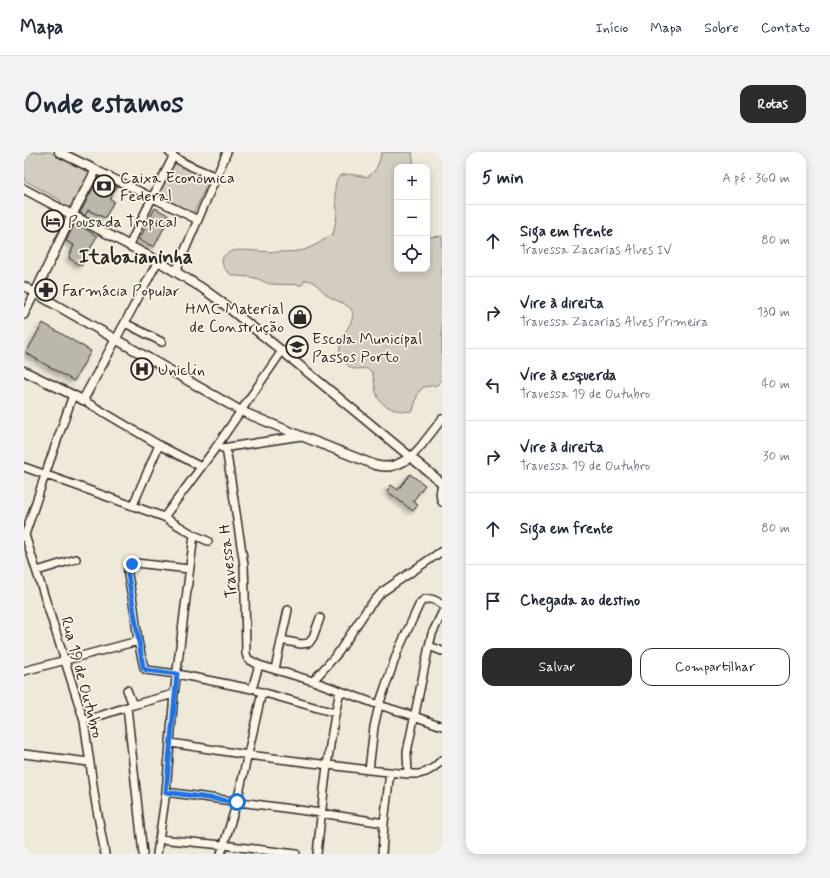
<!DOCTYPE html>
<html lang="pt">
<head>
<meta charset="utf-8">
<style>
  :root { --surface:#fff; --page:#f2f2f3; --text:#1f2937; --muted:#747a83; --line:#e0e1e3; --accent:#2b2b2b }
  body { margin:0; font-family:Mynerve,sans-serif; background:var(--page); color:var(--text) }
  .controls { position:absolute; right:12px; top:12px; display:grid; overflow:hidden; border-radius:8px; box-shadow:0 2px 10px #0003 }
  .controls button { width:36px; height:36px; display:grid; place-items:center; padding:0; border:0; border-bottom:1px solid var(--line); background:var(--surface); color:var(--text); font:20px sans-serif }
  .stop { position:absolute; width:12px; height:12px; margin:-9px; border:3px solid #1a73e8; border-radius:50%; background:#fff }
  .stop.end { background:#1a73e8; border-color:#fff; box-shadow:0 1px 4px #0008 }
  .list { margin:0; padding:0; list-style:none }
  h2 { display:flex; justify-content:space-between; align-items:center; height:52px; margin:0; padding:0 16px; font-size:17px }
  h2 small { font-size:13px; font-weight:400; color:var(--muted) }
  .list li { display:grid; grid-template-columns:26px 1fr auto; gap:12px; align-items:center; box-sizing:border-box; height:72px; padding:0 16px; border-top:1px solid var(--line) }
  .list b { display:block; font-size:15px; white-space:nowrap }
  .list p { margin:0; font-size:13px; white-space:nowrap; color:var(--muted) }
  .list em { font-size:13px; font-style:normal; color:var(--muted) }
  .actions { display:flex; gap:8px; padding:12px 16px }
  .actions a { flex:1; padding:9px 0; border:1px solid var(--accent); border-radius:12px; text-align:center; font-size:14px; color:var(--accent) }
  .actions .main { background:var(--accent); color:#fff }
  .icon { flex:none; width:22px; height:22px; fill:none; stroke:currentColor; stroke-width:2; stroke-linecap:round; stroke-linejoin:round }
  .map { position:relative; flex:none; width:418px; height:702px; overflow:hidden; border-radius:12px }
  header { display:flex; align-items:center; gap:24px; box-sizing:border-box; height:56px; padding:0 20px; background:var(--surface); border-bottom:1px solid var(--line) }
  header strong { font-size:19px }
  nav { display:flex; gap:22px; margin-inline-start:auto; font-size:14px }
  .intro { display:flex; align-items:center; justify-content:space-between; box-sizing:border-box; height:96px; padding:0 24px }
  h1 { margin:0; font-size:28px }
  .button { padding:10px 18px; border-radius:12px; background:var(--accent); color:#fff; font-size:14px; font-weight:700 }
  main { display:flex; gap:24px; padding:0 24px }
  aside { flex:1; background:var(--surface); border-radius:12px; box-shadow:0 2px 10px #0003 }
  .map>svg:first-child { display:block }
  .green { fill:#d2cdc0; stroke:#7e7c76 }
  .building { fill:#bcb7ac; stroke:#2b2b2b; filter:url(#shadow) }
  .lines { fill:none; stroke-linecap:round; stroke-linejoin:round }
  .minor-casing { stroke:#2b2b2b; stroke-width:10 }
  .major-casing { stroke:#2b2b2b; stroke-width:11 }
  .minor { stroke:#fcf5e5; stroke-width:7 }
  .major { stroke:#fcf5e5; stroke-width:8 }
  .route { stroke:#1a73e8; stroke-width:5 }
  .labels { text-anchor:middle; stroke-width:3.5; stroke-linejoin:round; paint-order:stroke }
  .poi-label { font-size:16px; fill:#2b2b2b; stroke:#fcf5e5; text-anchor:start }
  .street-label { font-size:16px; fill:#2b2b2b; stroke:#fcf5e5 }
  .district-label { font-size:20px; font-weight:bold; fill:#2b2b2b; stroke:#fcf5e5 }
</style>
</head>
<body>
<header>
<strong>Mapa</strong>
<nav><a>Início</a><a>Mapa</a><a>Sobre</a><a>Contato</a></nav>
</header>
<div class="intro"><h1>Onde estamos</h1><a class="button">Rotas</a></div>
<main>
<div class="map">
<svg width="418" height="702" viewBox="0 0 418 702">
  <defs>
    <filter id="shadow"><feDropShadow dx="-3" dy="3" stdDeviation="2" flood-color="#0004"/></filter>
  </defs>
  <rect width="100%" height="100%" fill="#efe9da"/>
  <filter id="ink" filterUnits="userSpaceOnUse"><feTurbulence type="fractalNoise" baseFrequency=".025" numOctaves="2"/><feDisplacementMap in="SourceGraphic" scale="8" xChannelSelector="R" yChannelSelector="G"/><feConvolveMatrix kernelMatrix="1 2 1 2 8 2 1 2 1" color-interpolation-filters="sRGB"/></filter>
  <g filter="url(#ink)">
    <path class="green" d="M 0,0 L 26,0 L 66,21 L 44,57 L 38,54 L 36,48 L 0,28 Z
      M 358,0 L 388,0 L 390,15 L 373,15 L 373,117 L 403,117 L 403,83 L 406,85 L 418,84 L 418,227 L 413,233 L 400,235 L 395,239 L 393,244 L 389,259 C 377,261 357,256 353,243 C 350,236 351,228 348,220 C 346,219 345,218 343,217 C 333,215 329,221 321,210 C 303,188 337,171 327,157 C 322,151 312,149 306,145 C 296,139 294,129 281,128 L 278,133 C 268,132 258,133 248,132 C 241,132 237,127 231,126 C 225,124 219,125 212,124 C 202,123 191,107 204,101 C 212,96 225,99 234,99 C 246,100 268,101 280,98 C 291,94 300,88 309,82 C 311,75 312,67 313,60 C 313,51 307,30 316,24 C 323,20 336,24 343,25 C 353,20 355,10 358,0 Z
      M 150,9 L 186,26 L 169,62 L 134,44 Z"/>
    <path class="building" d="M 75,25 L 93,34 L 86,47 L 90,49 L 81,66 L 64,58 L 61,64 L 56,61 Z
      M 131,56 L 146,64 L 130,95 L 115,88 Z
      M 51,71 L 73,84 L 57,114 L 45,106 L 50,93 L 42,89 Z
      M 19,171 L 67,199 L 50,229 L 2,201 Z
      M 386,322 L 401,333 L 389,349 L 394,353 L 389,359 L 363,339 L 367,333 L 374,338 Z"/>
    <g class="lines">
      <g class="minor-casing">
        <path id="minor" d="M 145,0 C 154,11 179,19 193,25
          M 72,18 L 174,68
          M 105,94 L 128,46 L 149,5
          M 152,119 L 203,0
          M 0,134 L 11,141 L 0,163
          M 101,171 L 138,190
          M 92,187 L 134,109
          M 59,248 L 135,293 L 177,315
          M 198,296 L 277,284
          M 202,296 L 220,413 L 221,442 L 222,502 L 224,507 L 235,513 L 289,529 L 355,553 L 390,564 L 418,574
          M 387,305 L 397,294 L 418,267
          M 0,315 L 140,365 L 170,383 L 184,389
          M 418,332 C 416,338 415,343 418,350
          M 109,353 L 135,293
          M 140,365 L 190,298 L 258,199
          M 1,383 L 60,569 L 71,647 L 81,702
          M 0,386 L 21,323 L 49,243
          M 165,417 L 112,411 L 107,411 L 104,415 L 104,423 L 110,456 L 114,489 L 120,516 L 122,518 L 153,522 L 228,537 L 235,513
          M 13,419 L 52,407
          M 257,488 L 277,492 L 285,491 L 289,485 L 296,466
          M 405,494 L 418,499
          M 251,517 L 264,458
          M 0,519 L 114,489
          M 289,529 L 314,501 L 344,456 L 358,440 L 418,399
          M 103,538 L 109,553
          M 234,539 L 311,561
          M 103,555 L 119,702
          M 60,569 L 109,553 L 150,542
          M 147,591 L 224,603 L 345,618 L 384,622 L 395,622 L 402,620 L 409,616 L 418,608
          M 0,602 L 65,610
          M 345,618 L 350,575 L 355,553 L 373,501 L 396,451 C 403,444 411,447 418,453
          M 384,622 L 383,600 L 405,494 L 408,482 L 418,461
          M 142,640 L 297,661 L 360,671
          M 135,687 L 199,693 L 272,702
          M 133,702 L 142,640 L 150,542 L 170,383
          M 197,702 L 213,650 L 238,540
          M 293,702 C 299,648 304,592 316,539
          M 358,702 L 360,671 L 366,620"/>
      </g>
      <g class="major-casing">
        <path id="major" d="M 35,0 L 72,18 L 48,63 L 11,141 L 217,259 L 277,284 L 351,313 C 366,317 374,313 387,305
          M 0,37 L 134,109 L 178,136 L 196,149 L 258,199 L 418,331
          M 0,219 L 59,248 L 92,187"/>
      </g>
      <use href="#minor" class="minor"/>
      <use href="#major" class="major"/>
    </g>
  </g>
  <g class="lines" filter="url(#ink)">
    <path class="route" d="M 108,412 L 104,415 L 104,423 L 119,515 L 122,518 L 153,522 L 142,640 L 213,650"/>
  </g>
  <defs>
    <g id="bank-ring" transform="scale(1.15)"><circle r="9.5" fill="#fcf5e5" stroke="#2b2b2b" stroke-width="1.5"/><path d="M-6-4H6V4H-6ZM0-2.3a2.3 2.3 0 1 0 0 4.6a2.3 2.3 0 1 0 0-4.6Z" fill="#2b2b2b"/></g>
    <g id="hotel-ring" transform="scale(1.15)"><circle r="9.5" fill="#fcf5e5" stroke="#2b2b2b" stroke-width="1.5"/><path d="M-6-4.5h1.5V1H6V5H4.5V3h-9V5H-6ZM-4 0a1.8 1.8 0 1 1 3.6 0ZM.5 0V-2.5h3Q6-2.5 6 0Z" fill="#2b2b2b"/></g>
    <g id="pharmacy-ring" transform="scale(1.15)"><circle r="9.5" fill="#fcf5e5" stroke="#2b2b2b" stroke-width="1.5"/><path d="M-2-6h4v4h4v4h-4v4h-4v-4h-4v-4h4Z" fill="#2b2b2b"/></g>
    <g id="shop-ring" transform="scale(1.15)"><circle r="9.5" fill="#fcf5e5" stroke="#2b2b2b" stroke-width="1.5"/><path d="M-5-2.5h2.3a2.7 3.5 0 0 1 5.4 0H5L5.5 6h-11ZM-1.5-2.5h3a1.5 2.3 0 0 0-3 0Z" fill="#2b2b2b"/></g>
    <g id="school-ring" transform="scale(1.15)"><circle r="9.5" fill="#fcf5e5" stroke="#2b2b2b" stroke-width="1.5"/><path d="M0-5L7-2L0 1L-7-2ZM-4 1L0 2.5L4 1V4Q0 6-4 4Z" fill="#2b2b2b"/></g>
    <g id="hospital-ring" transform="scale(1.15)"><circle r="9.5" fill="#fcf5e5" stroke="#2b2b2b" stroke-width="1.5"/><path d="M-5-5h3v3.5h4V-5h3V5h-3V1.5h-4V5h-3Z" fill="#2b2b2b"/></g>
  </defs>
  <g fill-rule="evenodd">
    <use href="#bank-ring" x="80" y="34"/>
    <use href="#hotel-ring" x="29" y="69"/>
    <use href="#pharmacy-ring" x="22" y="138"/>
    <use href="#shop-ring" x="276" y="165"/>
    <use href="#school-ring" x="273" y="195"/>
    <use href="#hospital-ring" x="118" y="217"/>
  </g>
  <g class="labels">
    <g class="poi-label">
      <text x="96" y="31">Caixa Econômica<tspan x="96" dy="18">Federal</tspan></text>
      <text x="44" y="75">Pousada Tropical</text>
      <text x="38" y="144">Farmácia Popular</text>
      <text x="260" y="162" text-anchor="end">HMC Material<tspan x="260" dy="18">de Construção</tspan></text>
      <text x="288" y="192">Escola Municipal<tspan x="288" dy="18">Passos Porto</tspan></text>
      <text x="134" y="223">Uniclin</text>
    </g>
    <g class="street-label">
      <text transform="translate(203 409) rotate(-96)" y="6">Travessa H</text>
      <text transform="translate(59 525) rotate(75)" y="6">Rua 19 de Outubro</text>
    </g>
    <g class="district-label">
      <text x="112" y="111">Itabaianinha</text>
    </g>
  </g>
</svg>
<div class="controls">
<button>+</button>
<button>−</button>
<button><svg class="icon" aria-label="locate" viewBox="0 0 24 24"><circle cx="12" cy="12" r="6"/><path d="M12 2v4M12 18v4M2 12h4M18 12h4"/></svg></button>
</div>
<div class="stop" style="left:213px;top:650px"></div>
<div class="stop end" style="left:108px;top:412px"></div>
</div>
<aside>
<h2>5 min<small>A pé · 360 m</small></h2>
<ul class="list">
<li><svg class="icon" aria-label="ahead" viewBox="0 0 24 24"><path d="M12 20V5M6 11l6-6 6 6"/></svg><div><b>Siga em frente</b><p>Travessa Zacarias Alves IV</p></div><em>80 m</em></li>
<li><svg class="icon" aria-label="right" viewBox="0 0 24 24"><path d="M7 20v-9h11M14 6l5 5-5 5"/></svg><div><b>Vire à direita</b><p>Travessa Zacarias Alves Primeira</p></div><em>130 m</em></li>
<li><svg class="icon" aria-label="left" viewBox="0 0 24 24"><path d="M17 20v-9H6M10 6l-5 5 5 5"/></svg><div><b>Vire à esquerda</b><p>Travessa 19 de Outubro</p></div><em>40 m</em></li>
<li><svg class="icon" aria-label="right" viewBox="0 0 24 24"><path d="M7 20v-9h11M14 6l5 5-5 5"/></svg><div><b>Vire à direita</b><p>Travessa 19 de Outubro</p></div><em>30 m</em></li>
<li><svg class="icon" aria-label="ahead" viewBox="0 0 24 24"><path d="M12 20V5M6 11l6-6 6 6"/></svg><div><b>Siga em frente</b></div><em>80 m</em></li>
<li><svg class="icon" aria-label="arrive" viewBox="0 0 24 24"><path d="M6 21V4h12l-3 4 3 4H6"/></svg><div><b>Chegada ao destino</b></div></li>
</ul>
<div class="actions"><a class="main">Salvar</a><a>Compartilhar</a></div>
</aside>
</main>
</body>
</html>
